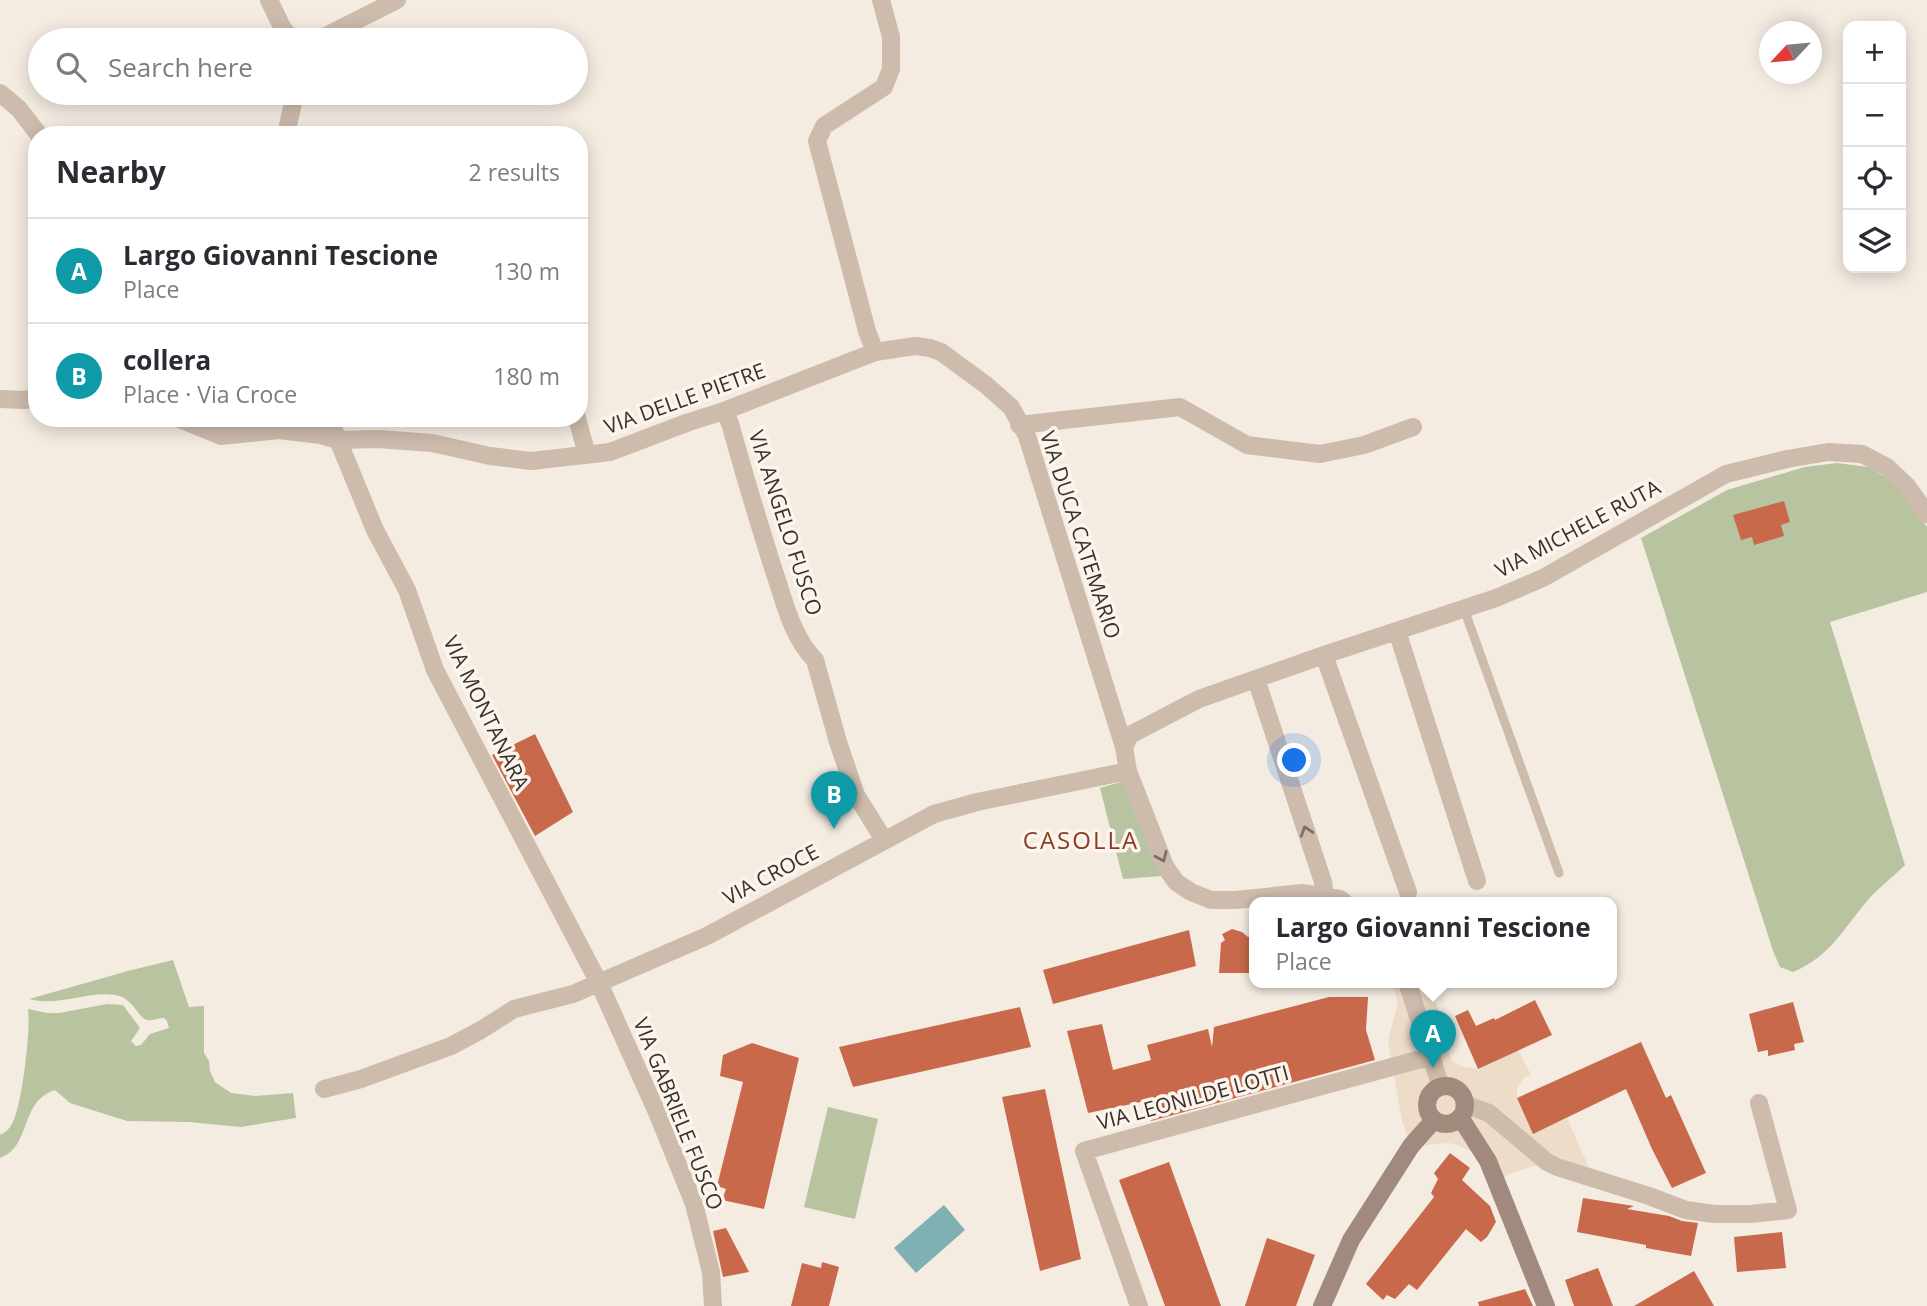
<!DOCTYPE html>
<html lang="en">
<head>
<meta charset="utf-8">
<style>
  :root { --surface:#fff; --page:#f2f2f3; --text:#2b2b33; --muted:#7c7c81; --line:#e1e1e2; --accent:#d93025 }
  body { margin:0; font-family:"Open Sans",sans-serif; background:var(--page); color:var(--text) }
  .controls { position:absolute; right:21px; top:21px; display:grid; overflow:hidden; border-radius:14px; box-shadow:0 4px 18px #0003 }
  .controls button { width:63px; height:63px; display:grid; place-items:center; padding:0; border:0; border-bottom:2px solid var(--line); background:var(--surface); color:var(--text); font:35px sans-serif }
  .compass { position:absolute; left:1759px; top:21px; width:63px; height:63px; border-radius:50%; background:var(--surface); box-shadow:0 4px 18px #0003; rotate:244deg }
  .you { position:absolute; left:1295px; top:761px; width:24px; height:24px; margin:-18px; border:5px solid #fff; border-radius:50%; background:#1a73e8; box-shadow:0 0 0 10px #1a73e833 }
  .badge { display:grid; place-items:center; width:46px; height:46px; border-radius:50%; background:var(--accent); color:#fff; font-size:23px; font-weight:700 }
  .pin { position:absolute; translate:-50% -58px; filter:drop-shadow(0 2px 4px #0008) }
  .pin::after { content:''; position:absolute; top:37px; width:24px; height:21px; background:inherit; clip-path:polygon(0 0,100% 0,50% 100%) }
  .popup { position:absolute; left:1249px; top:897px; width:368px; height:91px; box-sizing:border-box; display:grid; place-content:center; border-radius:14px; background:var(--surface); filter:drop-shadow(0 2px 5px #0005); font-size:23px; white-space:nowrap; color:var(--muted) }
  .popup b { font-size:26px; color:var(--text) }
  .popup::after { content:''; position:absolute; left:50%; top:100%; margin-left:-14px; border:14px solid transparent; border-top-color:var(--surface) }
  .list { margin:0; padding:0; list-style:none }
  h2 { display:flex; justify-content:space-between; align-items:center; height:91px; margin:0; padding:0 28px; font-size:30px }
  h2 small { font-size:23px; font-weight:400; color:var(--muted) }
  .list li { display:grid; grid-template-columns:46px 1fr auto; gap:21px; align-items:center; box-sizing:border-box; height:105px; padding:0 28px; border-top:2px solid var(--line) }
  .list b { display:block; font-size:26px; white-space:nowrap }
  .list p { margin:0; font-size:23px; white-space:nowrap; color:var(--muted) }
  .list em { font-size:23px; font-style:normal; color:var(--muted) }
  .icon { flex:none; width:38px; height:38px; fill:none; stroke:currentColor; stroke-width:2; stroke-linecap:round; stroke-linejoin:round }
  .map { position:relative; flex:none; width:1927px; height:1306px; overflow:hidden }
  .search { position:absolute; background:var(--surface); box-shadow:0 4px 18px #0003; left:28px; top:28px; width:560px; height:77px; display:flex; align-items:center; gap:18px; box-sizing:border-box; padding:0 24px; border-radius:38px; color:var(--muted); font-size:26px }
  .panel { position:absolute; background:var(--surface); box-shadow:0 4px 18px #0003; left:28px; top:126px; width:560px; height:301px; border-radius:28px }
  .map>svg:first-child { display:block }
  .green { fill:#b8c4a0 }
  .plaza { fill:#ecdcc8 }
  .water { fill:#7fb0b2 }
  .building { fill:#c8694b }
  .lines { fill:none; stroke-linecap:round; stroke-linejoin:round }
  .lane { stroke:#cdbbac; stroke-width:9 }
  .street { stroke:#cdbbac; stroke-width:18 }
  .secondary { stroke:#a18a7d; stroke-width:18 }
  .oneway { stroke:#7d6f65 }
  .labels { text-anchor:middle; stroke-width:7; stroke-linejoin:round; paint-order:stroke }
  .street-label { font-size:21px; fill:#3b302b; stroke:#fbf5ee }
  .quarter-label { font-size:24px; letter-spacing:2px; fill:#8c3b22; stroke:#fbf5ee }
</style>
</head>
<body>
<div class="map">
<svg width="1927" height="1306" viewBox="0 0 1927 1306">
  <rect width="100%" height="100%" fill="#f4ebe1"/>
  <path class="green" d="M 1837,463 L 1868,467 L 1889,479 L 1906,495 L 1920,515 L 1927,527 L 1927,592 L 1830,622 L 1905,865 C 1893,877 1879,887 1868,900 C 1842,930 1831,956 1793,972 L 1780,967 L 1773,951 L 1641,538 L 1727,490 L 1805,467 Z
    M 1124,781 L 1162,876 L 1123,879 L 1100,788 Z
    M 173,960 L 189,1007 L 204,1006 L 204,1053 L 209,1061 L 210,1071 L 215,1082 L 231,1093 L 255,1096 L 293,1093 L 296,1118 L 241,1127 L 189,1122 L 127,1121 L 70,1103 L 55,1090 C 19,1101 32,1147 0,1158 L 0,1135 C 5,1133 9,1129 12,1124 C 22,1106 31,1029 28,1009 L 47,1013 L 59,1013 L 107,1004 L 123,1005 L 140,1028 L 131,1041 L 136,1046 L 141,1045 L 150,1034 L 169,1028 L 167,1021 L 164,1018 C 159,1018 153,1021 148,1020 C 139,1020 133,997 115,995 C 86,991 60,1007 29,999 L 128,971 Z
    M 828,1107 L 878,1119 L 855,1219 L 804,1207 Z"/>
  <path class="plaza" d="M 1392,982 L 1427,982 L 1443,1021 L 1437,1025 L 1452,1060 L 1461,1066 L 1478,1069 L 1518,1050 L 1531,1075 L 1524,1078 L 1517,1088 L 1517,1098 L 1533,1133 L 1567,1118 L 1591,1172 L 1547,1162 L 1511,1173 L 1496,1181 L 1481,1167 L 1472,1152 L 1460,1146 L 1450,1143 L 1411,1146 L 1402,1121 L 1388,1041 L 1398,1002 Z"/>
  <path class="water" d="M 944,1205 L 965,1230 L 916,1273 L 894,1248 Z"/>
  <path class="building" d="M 1784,501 L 1790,522 L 1781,525 L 1784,536 L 1754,545 L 1752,537 L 1741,540 L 1733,515 Z
    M 535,734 L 573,812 L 535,836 L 492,755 Z
    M 1232,929 L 1242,932 L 1248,937 L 1255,935 L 1255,973 L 1219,973 L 1221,943 L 1225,940 L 1222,934 Z
    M 1189,930 L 1196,966 L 1053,1004 L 1043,970 Z
    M 1329,997 L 1368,997 L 1366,1030 L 1375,1060 L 1151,1121 L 1146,1101 L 1088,1113 L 1067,1031 L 1102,1024 L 1113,1070 L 1151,1060 L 1147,1045 L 1208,1029 L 1212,1047 L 1214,1027 Z
    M 1535,1000 L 1552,1035 L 1478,1069 L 1455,1016 L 1468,1010 L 1476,1026 L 1494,1018 L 1495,1020 Z
    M 1793,1002 L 1804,1042 L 1794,1044 L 1795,1050 L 1768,1056 L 1768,1050 L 1758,1052 L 1749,1014 Z
    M 1020,1007 L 1031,1047 L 853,1087 L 839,1047 Z
    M 1641,1042 L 1666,1098 L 1671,1095 L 1706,1173 L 1672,1188 L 1652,1149 L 1626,1089 L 1533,1134 L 1517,1098 Z
    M 752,1043 L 799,1058 L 764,1209 L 722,1200 L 726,1189 L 717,1186 L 743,1082 L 720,1076 L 723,1055 Z
    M 1045,1089 L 1081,1259 L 1040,1271 L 1002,1097 Z
    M 1450,1153 L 1470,1168 L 1462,1180 L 1490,1206 L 1496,1222 L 1487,1237 L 1481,1242 L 1466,1229 L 1417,1290 L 1409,1284 L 1395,1299 L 1387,1295 L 1383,1300 L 1366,1284 L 1434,1197 L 1431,1193 L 1438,1179 L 1434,1173 Z
    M 1169,1162 L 1221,1306 L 1165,1306 L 1119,1180 Z
    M 1583,1198 L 1634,1206 L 1627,1209 L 1669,1216 L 1682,1221 L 1698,1223 L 1691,1256 L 1646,1248 L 1646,1245 L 1577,1232 Z
    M 726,1228 L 749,1272 L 723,1277 L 713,1231 Z
    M 1782,1232 L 1786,1268 L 1737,1272 L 1734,1237 Z
    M 1267,1238 L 1315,1255 L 1296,1306 L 1245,1306 Z
    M 822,1262 L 839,1267 L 829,1306 L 791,1306 L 802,1263 L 821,1268 Z
    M 1598,1268 L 1613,1306 L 1574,1306 L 1565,1280 Z
    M 1694,1271 L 1714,1306 L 1634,1306 Z
    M 1525,1289 L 1533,1306 L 1479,1306 L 1478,1302 Z"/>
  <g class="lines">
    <path class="lane" d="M 1464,609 L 1559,873"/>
    <path class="street" d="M 269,0 L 282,27 L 292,40
      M 318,40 L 397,0
      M 0,93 L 19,109 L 39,135
      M 286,135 L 295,93
      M 875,352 L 867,331 L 817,141 L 824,126 L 884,87 L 891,69 L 891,37 L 881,0
      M 0,399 L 24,400 L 37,398
      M 724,411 L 730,423 C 743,471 758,520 773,568 C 784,599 791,636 815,660 L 838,742 L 856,795 L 881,835 L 886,839
      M 177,418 L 221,436 L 279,430 L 321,435 L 338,440 L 378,439 L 432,443 L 490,456 L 531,461 L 610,452 L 689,422 L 724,411 L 875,352 L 915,346 L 930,348 L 941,352 L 986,385 L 1011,407 L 1027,436 L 1124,747 L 1128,771 L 1133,784 L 1165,866 L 1176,882 L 1191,892 L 1211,900 L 1236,900 L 1302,893 L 1340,899 L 1344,902
      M 329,418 L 375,530 L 407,590 L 435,670 L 599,983 L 656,1110 L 694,1204 L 711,1272 L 713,1306
      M 577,418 L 587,455
      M 1019,425 L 1180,407 L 1247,445 L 1320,454 L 1364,445 L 1413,427
      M 1397,631 L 1477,881
      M 1324,655 L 1408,892
      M 1256,679 L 1323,882 L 1325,897
      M 1124,747 L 1130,735 L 1199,699 L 1324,655 L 1496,598 L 1543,578 L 1726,474 L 1787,459 L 1828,452 L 1862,454 L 1887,467 L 1907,486 L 1927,514
      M 1407,982 L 1441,1087
      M 324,1089 L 361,1079 L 451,1046 L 481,1030 L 514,1009 L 573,994 L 707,936 L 934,814 L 977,802 L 1128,771
      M 1464,1104 L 1489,1113 L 1547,1162 L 1557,1167 L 1649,1196 L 1686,1210 L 1714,1214 L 1751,1214 L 1788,1210 L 1759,1103
      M 1139,1306 L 1084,1151 L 1432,1056"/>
    <path class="secondary" d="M1427 1105a19 19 0 1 1 38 0a19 19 0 1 1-38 0Z
      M 1460,1117 L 1488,1161 L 1546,1306
      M 1322,1306 L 1351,1240 L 1411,1146 L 1434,1120"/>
  </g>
  <defs><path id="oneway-chevron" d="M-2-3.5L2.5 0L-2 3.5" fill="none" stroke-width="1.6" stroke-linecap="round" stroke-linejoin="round" transform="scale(1.75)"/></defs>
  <g class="oneway">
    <use href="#oneway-chevron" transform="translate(1306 831) rotate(-108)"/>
    <use href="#oneway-chevron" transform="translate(1162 857) rotate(66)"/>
  </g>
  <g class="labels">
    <g class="street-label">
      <text transform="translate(685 399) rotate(-20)" y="7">VIA DELLE PIETRE</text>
      <text transform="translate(785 523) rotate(72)" y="7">VIA ANGELO FUSCO</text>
      <text transform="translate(1578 529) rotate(-28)" y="7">VIA MICHELE RUTA</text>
      <text transform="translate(1080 535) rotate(72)" y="7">VIA DUCA CATEMARIO</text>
      <text transform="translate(486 713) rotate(64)" y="7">VIA MONTANARA</text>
      <text transform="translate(771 875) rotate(-28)" y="7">VIA CROCE</text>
      <text transform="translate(1193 1098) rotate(-15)" y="7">VIA LEONILDE LOTTI</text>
      <text transform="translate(678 1114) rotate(68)" y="7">VIA GABRIELE FUSCO</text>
    </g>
    <g class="quarter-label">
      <text x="1081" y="849">CASOLLA</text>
    </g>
  </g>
</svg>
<div class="controls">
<button>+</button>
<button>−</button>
<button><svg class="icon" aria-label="locate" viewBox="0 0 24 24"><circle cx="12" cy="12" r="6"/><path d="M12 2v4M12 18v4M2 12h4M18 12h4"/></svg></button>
<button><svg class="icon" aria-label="layers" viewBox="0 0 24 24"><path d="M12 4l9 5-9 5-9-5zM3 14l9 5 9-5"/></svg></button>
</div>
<svg class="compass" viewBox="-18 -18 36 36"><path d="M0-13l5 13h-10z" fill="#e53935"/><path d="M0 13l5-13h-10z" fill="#7c7c81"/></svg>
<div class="you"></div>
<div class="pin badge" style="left:1433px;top:1068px;background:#0f9aa8">A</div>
<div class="popup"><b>Largo Giovanni Tescione</b>Place</div>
<div class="pin badge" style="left:834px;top:829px;background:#0f9aa8">B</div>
<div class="search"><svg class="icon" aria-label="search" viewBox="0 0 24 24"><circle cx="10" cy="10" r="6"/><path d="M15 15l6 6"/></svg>Search here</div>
<section class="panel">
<h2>Nearby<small>2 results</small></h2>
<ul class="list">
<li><span class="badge" style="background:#0f9aa8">A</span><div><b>Largo Giovanni Tescione</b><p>Place</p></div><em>130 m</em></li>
<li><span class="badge" style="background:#0f9aa8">B</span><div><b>collera</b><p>Place · Via Croce</p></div><em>180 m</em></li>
</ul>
</section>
</div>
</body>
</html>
